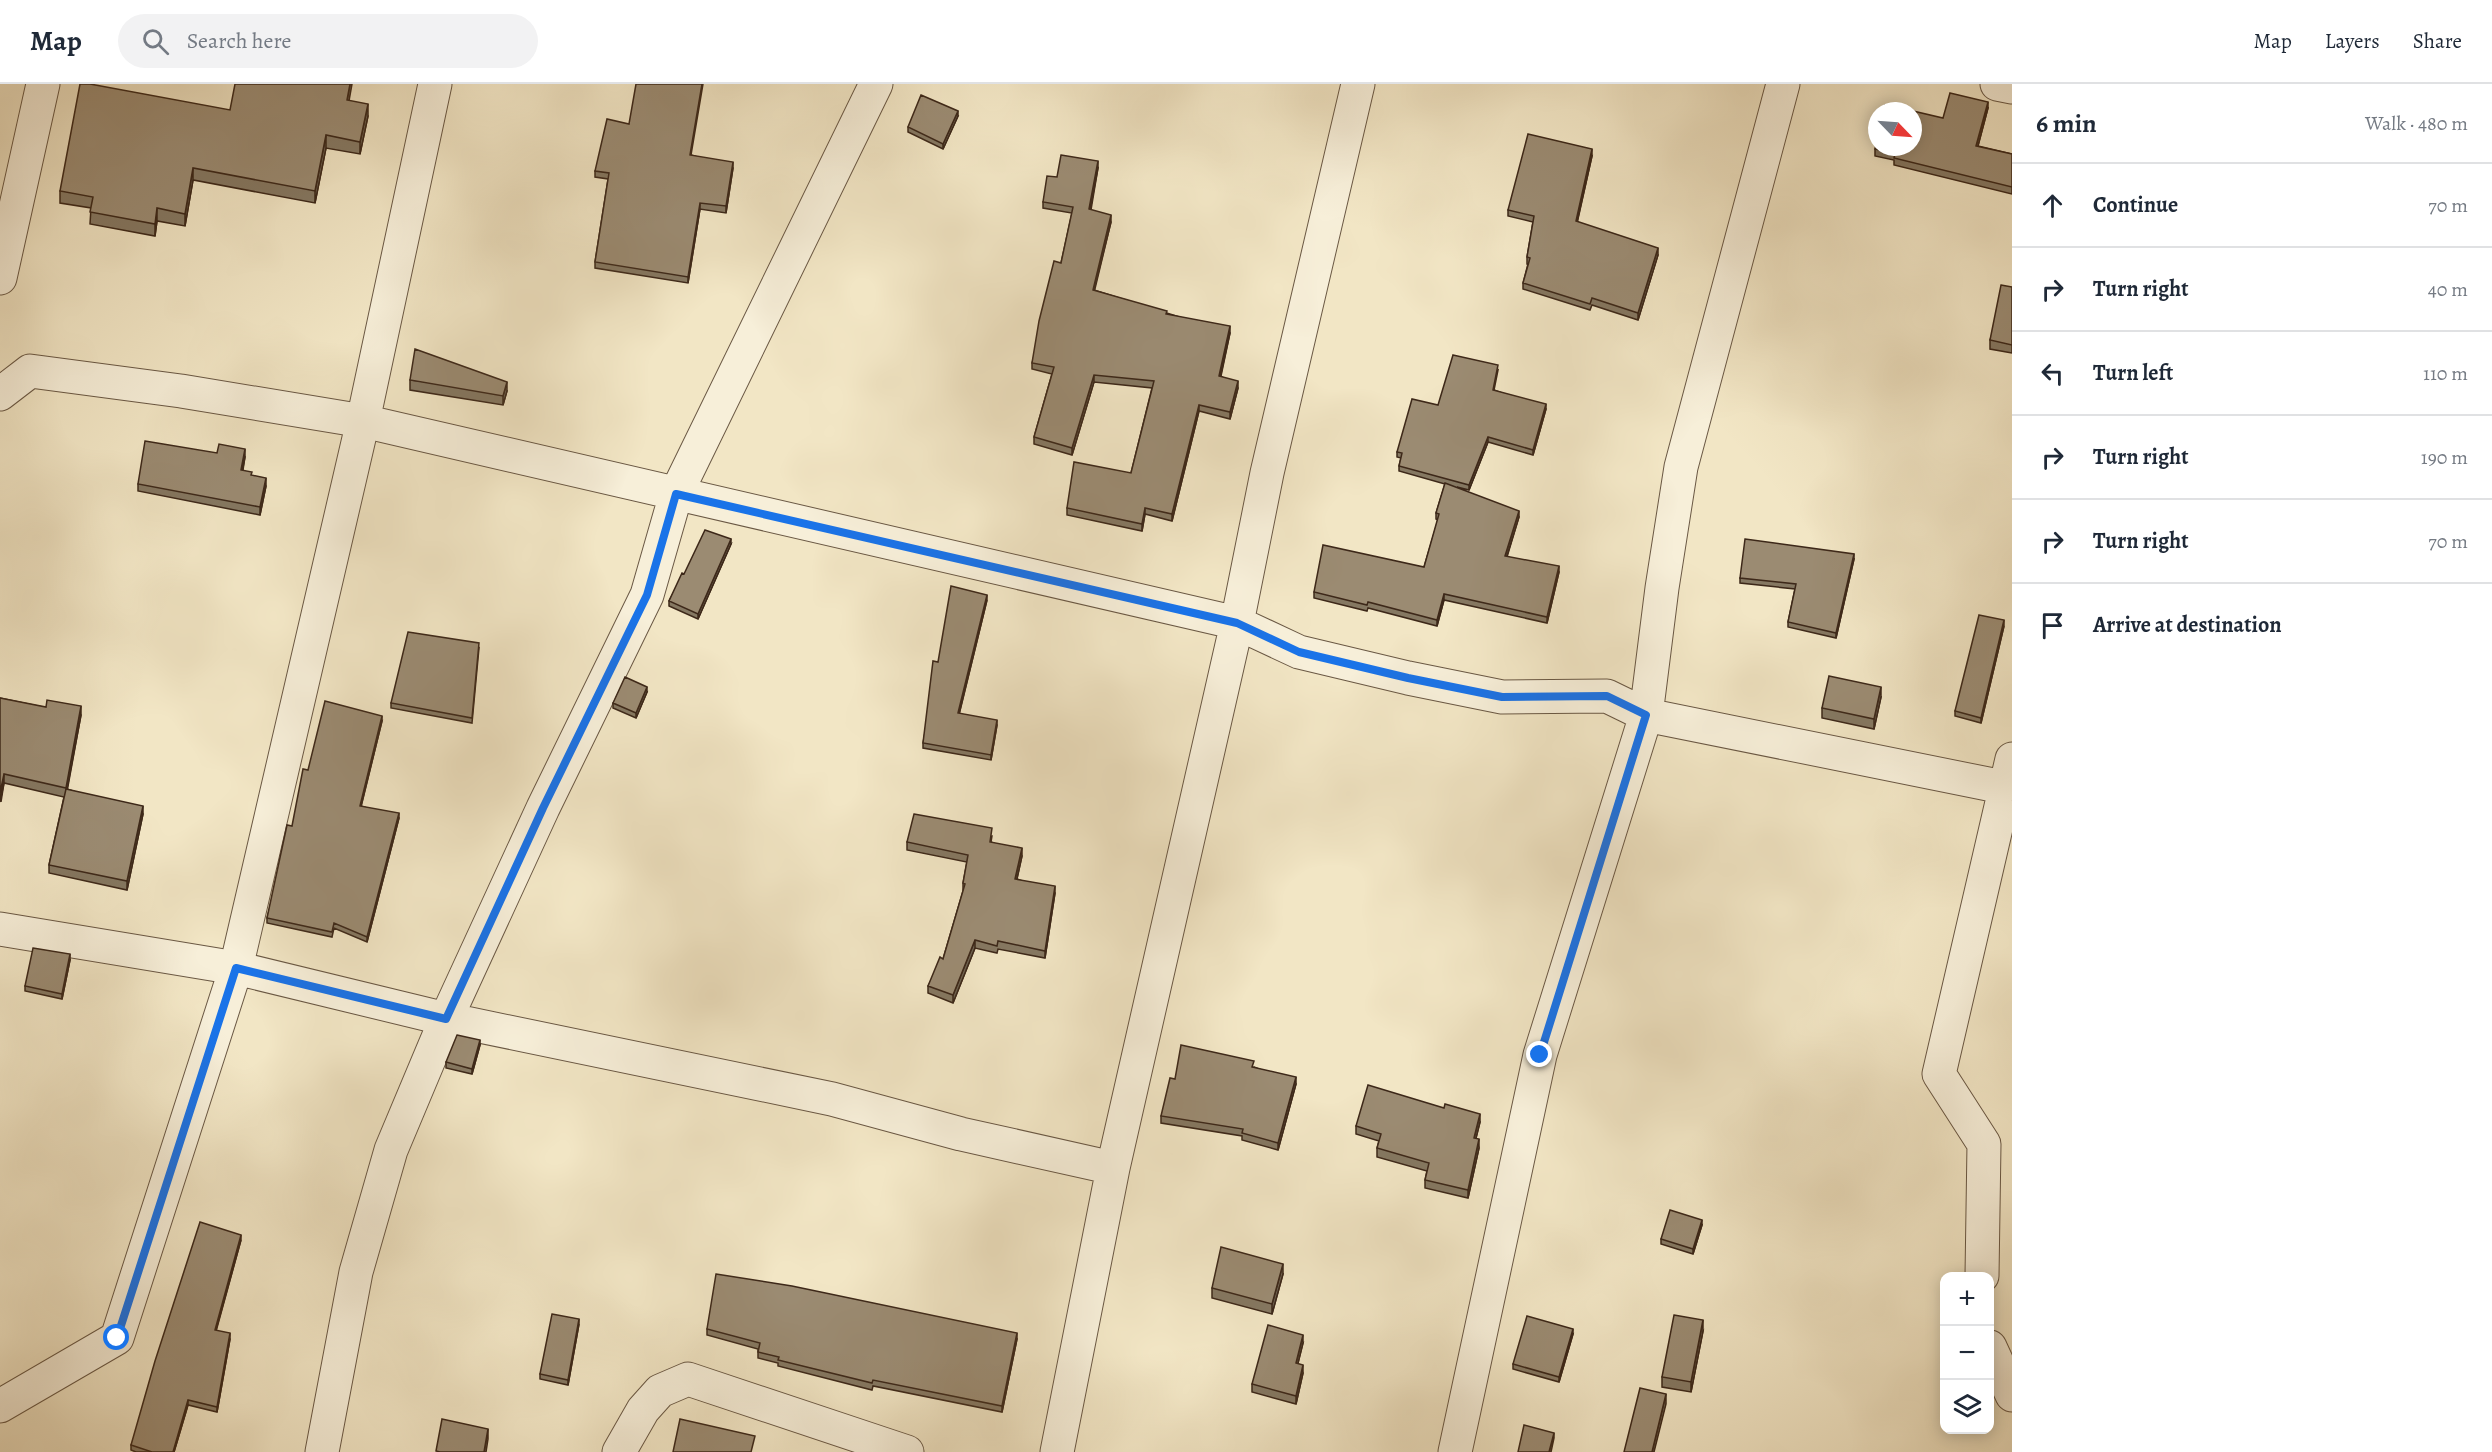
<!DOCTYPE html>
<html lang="en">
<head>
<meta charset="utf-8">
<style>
  :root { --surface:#fff; --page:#f2f2f3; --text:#1f2937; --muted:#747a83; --line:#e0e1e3 }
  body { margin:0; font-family:Alegreya,serif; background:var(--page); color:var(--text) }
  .controls { position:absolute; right:18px; bottom:18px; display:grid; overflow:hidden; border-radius:12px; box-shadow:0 3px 15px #0003 }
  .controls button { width:54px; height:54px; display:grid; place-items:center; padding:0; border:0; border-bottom:2px solid var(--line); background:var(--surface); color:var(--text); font:30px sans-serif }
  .compass { position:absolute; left:1868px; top:18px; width:54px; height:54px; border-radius:50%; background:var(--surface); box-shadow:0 3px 15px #0003; rotate:115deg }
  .stop { position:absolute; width:18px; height:18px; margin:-14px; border:4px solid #1a73e8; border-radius:50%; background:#fff }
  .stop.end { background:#1a73e8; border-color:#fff; box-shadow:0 2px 6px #0008 }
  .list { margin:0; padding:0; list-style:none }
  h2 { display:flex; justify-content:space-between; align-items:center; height:78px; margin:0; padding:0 24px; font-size:26px }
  h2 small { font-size:20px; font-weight:400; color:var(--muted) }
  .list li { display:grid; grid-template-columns:39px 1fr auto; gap:18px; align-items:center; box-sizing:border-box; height:84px; padding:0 24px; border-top:2px solid var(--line) }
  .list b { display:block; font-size:22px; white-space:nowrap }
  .list em { font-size:20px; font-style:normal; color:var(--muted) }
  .icon { flex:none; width:33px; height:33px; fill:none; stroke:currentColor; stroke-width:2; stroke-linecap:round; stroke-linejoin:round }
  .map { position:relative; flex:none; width:2012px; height:1368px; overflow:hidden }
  header { display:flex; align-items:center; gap:36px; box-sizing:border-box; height:84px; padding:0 30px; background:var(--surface); border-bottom:2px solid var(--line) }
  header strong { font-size:28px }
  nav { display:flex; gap:33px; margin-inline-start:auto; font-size:21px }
  .search { width:420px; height:54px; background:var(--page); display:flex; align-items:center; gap:15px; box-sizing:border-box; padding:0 21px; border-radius:33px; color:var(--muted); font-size:22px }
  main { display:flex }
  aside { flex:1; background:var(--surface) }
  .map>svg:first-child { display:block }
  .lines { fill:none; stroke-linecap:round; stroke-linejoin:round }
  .street-casing { stroke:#6a5844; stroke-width:35 }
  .street { stroke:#f7efd9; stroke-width:33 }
  .wall { fill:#857862; stroke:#3d2819; stroke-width:1.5 }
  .shaded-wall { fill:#6c6150; stroke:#3d2819; stroke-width:1.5 }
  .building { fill:#9b8b72; stroke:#3d2819; stroke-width:1.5 }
  .route { stroke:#1a73e8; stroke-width:8 }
</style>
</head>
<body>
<header>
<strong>Map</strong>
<div class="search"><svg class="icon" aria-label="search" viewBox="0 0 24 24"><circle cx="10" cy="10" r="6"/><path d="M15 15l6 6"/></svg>Search here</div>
<nav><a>Map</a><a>Layers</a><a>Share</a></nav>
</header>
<main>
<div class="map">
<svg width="2012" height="1368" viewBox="0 0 2012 1368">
  <rect width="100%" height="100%" fill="#f2e6c5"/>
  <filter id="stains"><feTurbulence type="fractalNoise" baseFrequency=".00333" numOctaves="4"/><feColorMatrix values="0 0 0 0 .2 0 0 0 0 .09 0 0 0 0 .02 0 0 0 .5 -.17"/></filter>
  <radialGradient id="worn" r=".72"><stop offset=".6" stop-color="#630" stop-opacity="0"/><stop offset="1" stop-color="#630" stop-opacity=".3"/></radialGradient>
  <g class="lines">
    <g class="street-casing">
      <path id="street" d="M 1997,0 L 2012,3
        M 0,194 L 43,0
        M 0,310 L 30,287 L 181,307 L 363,337 L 1237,539 L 1299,568 L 1408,594 L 1502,613 L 1607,612 L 1646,631 L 2003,703
        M 0,845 L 236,884 L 446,935 L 832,1015 L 961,1050 L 1113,1084
        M 1982,1192 L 1984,1060 L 1939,990 L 2012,675
        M 1990,1263 L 2012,1311
        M 0,1322 L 117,1254 L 236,884 L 363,337 L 435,0
        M 322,1368 L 356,1188 L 391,1066 L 446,935 L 543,724 L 647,511 L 676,410 L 876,0
        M 619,1368 L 643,1326 L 660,1307 L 688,1295 L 907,1368
        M 1057,1368 L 1113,1084 L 1237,539 L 1267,389 L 1358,0
        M 1455,1368 L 1540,971 L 1646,631 L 1662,504 L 1681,383 L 1783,0"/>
    </g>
    <use href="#street" class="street"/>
  </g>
  <path class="wall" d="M 349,16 L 368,32 L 360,70 L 326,64 L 315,119 L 193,96 L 185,142 L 157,137 L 155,152 L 90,140 L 91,124 L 60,119 L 60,107 L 230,26 Z
    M 1988,24 L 1978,62 L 2012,70 L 2012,110 L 1894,81 L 1894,76 L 1875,72 L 1875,65 L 1943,34 Z
    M 958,32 L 943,65 L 908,48 L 908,43 Z
    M 629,40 L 691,71 L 733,84 L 726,129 L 700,125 L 688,199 L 595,184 L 595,178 L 608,95 L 595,93 L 595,87 Z
    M 1592,72 L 1577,138 L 1658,171 L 1638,236 L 1592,221 L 1590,226 L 1523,205 L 1523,199 L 1528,180 L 1527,180 L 1527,173 L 1533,138 L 1508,132 L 1508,126 Z
    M 1098,84 L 1091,126 L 1111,138 L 1094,206 L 1230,249 L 1221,292 L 1238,304 L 1230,335 L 1199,327 L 1172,437 L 1145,430 L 1142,447 L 1067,431 L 1067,424 L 1131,389 L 1152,304 L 1094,298 L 1072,371 L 1034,360 L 1034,353 L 1052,290 L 1032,285 L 1032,279 L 1061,179 L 1072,129 L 1043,124 L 1043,118 Z
    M 2012,203 L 2012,269 L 1990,265 L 1990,256 Z
    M 1498,286 L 1494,306 L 1546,325 L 1533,371 L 1488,358 L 1469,406 L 1457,403 L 1519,433 L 1507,473 L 1559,488 L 1547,539 L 1444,516 L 1437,542 L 1368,524 L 1367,527 L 1314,514 L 1314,508 L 1424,483 L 1438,436 L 1436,435 L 1436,429 L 1445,400 L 1399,387 L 1399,382 L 1401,374 L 1397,373 L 1397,368 L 1438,321 Z
    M 410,296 L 507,307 L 503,321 L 410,306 Z
    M 217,369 L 245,373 L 243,386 L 266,402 L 260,431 L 138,407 L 138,400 Z
    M 731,460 L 698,535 L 669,522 L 669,517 L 684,490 Z
    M 1854,475 L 1836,554 L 1788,543 L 1788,538 L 1795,505 L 1740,499 L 1740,494 Z
    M 987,516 L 959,630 L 997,641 L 991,676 L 923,664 L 923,659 L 938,578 Z
    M 2004,542 L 1981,639 L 1955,632 L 1955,627 Z
    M 479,564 L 472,639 L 391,624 L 391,619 Z
    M 647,608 L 636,634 L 613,624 L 613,619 Z
    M 1881,613 L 1874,645 L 1822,634 L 1822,624 Z
    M 0,614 L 81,631 L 67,705 L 143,730 L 127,806 L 49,789 L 49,781 L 64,713 L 4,699 L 0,718 Z
    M 382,637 L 361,722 L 399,734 L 367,858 L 334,844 L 332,853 L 267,839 L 267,834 L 308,686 Z
    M 992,752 L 991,758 L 1022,772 L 1017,795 L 1055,809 L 1045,874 L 998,865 L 997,869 L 975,864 L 953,919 L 928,909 L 928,902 L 943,875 L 963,807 L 963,799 L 967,778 L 907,766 L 907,758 Z
    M 70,876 L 62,915 L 25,907 L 25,902 Z
    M 480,961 L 472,990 L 446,984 L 446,978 Z
    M 1254,983 L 1296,1000 L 1278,1066 L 1242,1056 L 1242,1052 L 1161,1039 L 1161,1032 Z
    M 1480,1038 L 1476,1054 L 1479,1064 L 1468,1114 L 1425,1104 L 1425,1096 L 1427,1087 L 1377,1073 L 1377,1064 L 1379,1057 L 1356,1050 L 1356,1042 Z
    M 1702,1141 L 1693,1170 L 1661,1160 L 1661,1155 Z
    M 241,1156 L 216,1246 L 230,1255 L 217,1328 L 188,1321 L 174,1368 L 136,1368 L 131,1366 L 131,1361 Z
    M 1283,1190 L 1272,1230 L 1212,1214 L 1212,1204 Z
    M 579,1240 L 568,1301 L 540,1295 L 540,1290 Z
    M 707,1245 L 1017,1255 L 1002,1328 L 873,1302 L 872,1306 L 778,1282 L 778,1279 L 758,1274 L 758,1265 L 707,1251 Z
    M 1703,1247 L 1691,1308 L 1662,1303 L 1662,1293 Z
    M 1573,1250 L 1559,1298 L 1513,1285 L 1513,1280 Z
    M 1303,1259 L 1298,1279 L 1303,1289 L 1296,1320 L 1252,1308 L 1252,1300 Z"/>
  <path class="shaded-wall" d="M 350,0 L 352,0 L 347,28 L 347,16 Z
    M 702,0 L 703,0 L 690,77 L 690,71 Z
    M 1988,18 L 1988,24 L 1976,69 L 1976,62 Z
    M 368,20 L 368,32 L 360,70 L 360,58 Z
    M 958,27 L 958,32 L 943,65 L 943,60 Z
    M 326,51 L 326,64 L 315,119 L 315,107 Z
    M 1592,65 L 1592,72 L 1576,144 L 1576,137 Z
    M 1098,77 L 1098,84 L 1089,132 L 1089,125 Z
    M 733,78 L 733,84 L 726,129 L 726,122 Z
    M 193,84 L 193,96 L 185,142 L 185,130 Z
    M 700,119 L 700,125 L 688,199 L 688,193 Z
    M 157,124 L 157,137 L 155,152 L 155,140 Z
    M 1111,131 L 1111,138 L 1093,213 L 1093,206 Z
    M 1658,164 L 1658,171 L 1638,236 L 1638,229 Z
    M 1230,242 L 1230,249 L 1219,299 L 1219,292 Z
    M 1094,291 L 1094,298 L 1072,371 L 1072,364 Z
    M 1238,297 L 1238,304 L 1230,335 L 1230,328 Z
    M 507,298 L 507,307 L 503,321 L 503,312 Z
    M 1546,320 L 1546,325 L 1533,371 L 1533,366 Z
    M 1199,321 L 1199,327 L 1172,437 L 1172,430 Z
    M 1488,353 L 1488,358 L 1469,406 L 1469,401 Z
    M 245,365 L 245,373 L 241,394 L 241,386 Z
    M 266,394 L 266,402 L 260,431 L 260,423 Z
    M 1145,424 L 1145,430 L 1142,447 L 1142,440 Z
    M 1519,427 L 1519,433 L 1505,478 L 1505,472 Z
    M 731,455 L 731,460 L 698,535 L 698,530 Z
    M 1854,470 L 1854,475 L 1836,554 L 1836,549 Z
    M 1559,482 L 1559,488 L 1547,539 L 1547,533 Z
    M 1444,510 L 1444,516 L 1437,542 L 1437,536 Z
    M 987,511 L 987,516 L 958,635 L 958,629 Z
    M 2004,536 L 2004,542 L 1981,639 L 1981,634 Z
    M 647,603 L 647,608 L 636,634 L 636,629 Z
    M 1881,603 L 1881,613 L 1874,645 L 1874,635 Z
    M 81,622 L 81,631 L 66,713 L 66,704 Z
    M 382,632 L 382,637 L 360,727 L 360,722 Z
    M 997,636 L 997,641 L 991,676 L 991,671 Z
    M 4,690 L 4,699 L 1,718 L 1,709 Z
    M 143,722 L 143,730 L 127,806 L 127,797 Z
    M 399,729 L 399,734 L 367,858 L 367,853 Z
    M 1022,764 L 1022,772 L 1015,803 L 1015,795 Z
    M 1055,802 L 1055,809 L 1045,874 L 1045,867 Z
    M 975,856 L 975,864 L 953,919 L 953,911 Z
    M 70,870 L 70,876 L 62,915 L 62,910 Z
    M 480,956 L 480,961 L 472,990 L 472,985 Z
    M 1296,993 L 1296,1000 L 1278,1066 L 1278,1059 Z
    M 1480,1030 L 1480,1038 L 1474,1062 L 1474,1054 Z
    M 1479,1055 L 1479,1064 L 1468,1114 L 1468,1106 Z
    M 1702,1136 L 1702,1141 L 1693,1170 L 1693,1165 Z
    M 241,1151 L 241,1156 L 215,1251 L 215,1246 Z
    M 1283,1180 L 1283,1190 L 1272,1230 L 1272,1220 Z
    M 579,1235 L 579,1240 L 568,1301 L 568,1296 Z
    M 1703,1236 L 1703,1247 L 1691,1308 L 1691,1298 Z
    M 1573,1245 L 1573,1250 L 1559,1298 L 1559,1293 Z
    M 230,1249 L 230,1255 L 217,1328 L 217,1323 Z
    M 1017,1249 L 1017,1255 L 1002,1328 L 1002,1322 Z
    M 1303,1251 L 1303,1259 L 1296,1287 L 1296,1279 Z
    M 1303,1281 L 1303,1289 L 1296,1320 L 1296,1312 Z
    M 1666,1310 L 1666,1320 L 1654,1368 L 1652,1368 Z
    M 188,1316 L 188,1321 L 174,1368 L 173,1368 Z
    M 488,1345 L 488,1355 L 486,1368 L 484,1368 Z
    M 1554,1349 L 1554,1354 L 1551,1368 L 1549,1368 Z"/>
  <path class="building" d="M 80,0 L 90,0 L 230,26 L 235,0 L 350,0 L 347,16 L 368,20 L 360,58 L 326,51 L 315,107 L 193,84 L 185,130 L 157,124 L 155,140 L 90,128 L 93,113 L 60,107 Z
    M 636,0 L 702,0 L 690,71 L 733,78 L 726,122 L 700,119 L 688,193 L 595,178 L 609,89 L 595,87 L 607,35 L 629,40 Z
    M 1950,9 L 1988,18 L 1976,62 L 2012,70 L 2012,103 L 1894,74 L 1895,70 L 1875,65 L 1877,55 L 1877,63 L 1913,63 L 1913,27 L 1943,34 Z
    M 921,11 L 958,27 L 943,60 L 908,43 Z
    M 1885,21 L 1912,27 L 1883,27 Z
    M 1528,50 L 1592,65 L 1576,137 L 1658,164 L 1638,229 L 1592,214 L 1590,220 L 1523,199 L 1530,174 L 1527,173 L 1534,132 L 1508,126 Z
    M 1061,71 L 1098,77 L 1089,125 L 1111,131 L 1093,206 L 1167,227 L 1166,230 L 1230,242 L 1219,292 L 1238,297 L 1230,328 L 1199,321 L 1172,430 L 1145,424 L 1142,440 L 1067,424 L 1074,378 L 1131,389 L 1154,297 L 1094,291 L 1072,364 L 1034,353 L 1054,283 L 1032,279 L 1039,237 L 1054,177 L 1061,179 L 1073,123 L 1043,118 L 1047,92 L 1057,93 Z
    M 2001,201 L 2012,203 L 2012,261 L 1990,256 Z
    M 415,265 L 507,298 L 503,312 L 410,296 Z
    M 1453,271 L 1498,281 L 1493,306 L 1546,320 L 1533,366 L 1488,353 L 1469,401 L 1399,382 L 1402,369 L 1397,368 L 1412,315 L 1438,321 Z
    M 145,357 L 217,369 L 219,360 L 245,365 L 241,386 L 252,388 L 251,391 L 266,394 L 260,423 L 138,400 Z
    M 1445,399 L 1519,427 L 1505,472 L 1559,482 L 1547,533 L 1444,510 L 1437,536 L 1368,518 L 1367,521 L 1314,508 L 1323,461 L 1424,483 L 1439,430 L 1436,429 Z
    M 705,446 L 731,455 L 698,530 L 669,517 L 682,489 L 684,490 Z
    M 1745,455 L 1854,470 L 1836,549 L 1788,538 L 1796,500 L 1740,494 Z
    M 951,502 L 987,511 L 958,629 L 997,636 L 991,671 L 923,659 L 933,577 L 938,578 Z
    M 1979,531 L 2004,536 L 1981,634 L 1955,627 Z
    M 408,548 L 479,559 L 472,634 L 391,619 Z
    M 1829,592 L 1881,603 L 1874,635 L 1822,624 Z
    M 625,593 L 647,603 L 636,629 L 613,619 Z
    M 0,614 L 46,623 L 47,616 L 81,622 L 66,704 L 4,690 L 0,709 Z
    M 325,617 L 382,632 L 360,722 L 399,729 L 367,853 L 334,839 L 332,848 L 267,834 L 287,741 L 292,742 L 303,685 L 308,686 Z
    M 66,705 L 143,722 L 127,797 L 49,781 Z
    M 914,730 L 992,744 L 990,758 L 1022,764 L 1015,795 L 1055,802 L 1045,867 L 998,857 L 997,862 L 975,856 L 953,911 L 928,902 L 940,873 L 943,875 L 965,800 L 963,799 L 968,771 L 907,758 Z
    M 33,864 L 70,870 L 62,910 L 25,902 Z
    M 457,951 L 480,956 L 472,985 L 446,978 Z
    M 1181,961 L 1254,977 L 1252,983 L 1296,993 L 1278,1059 L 1242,1049 L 1243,1045 L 1161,1032 L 1170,994 L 1175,995 Z
    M 1368,1001 L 1444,1024 L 1445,1020 L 1480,1030 L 1474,1054 L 1479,1055 L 1468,1106 L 1425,1096 L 1429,1079 L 1377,1064 L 1381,1050 L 1356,1042 Z
    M 1670,1126 L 1702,1136 L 1693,1165 L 1661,1155 Z
    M 200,1138 L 241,1151 L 215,1246 L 230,1249 L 217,1323 L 188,1316 L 173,1368 L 152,1368 L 131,1361 L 155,1277 Z
    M 1221,1163 L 1283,1180 L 1272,1220 L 1212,1204 Z
    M 716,1190 L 792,1202 L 1017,1249 L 1002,1322 L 873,1296 L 872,1299 L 778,1276 L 779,1273 L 758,1268 L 760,1259 L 707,1245 Z
    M 552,1230 L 579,1235 L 568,1296 L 540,1290 Z
    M 1674,1231 L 1703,1236 L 1691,1298 L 1662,1293 Z
    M 1527,1232 L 1573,1245 L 1559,1293 L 1513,1280 Z
    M 1268,1241 L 1303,1251 L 1296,1279 L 1303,1281 L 1296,1312 L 1252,1300 Z
    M 1640,1304 L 1666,1310 L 1652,1368 L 1624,1368 Z
    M 442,1335 L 488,1345 L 484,1368 L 440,1368 L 436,1367 Z
    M 680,1335 L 755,1352 L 751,1368 L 673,1368 Z
    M 1524,1341 L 1554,1349 L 1549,1368 L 1518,1368 Z"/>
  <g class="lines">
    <path class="route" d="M 117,1254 L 236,884 L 446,935 L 543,724 L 647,511 L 676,410 L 1237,539 L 1299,568 L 1408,594 L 1502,613 L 1607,612 L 1646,631 L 1540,971"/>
  </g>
  <rect width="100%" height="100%" filter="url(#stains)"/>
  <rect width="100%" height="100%" fill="url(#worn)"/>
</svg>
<div class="controls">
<button>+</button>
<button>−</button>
<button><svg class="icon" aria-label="layers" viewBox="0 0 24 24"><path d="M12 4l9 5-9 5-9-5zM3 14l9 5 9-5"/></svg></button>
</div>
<svg class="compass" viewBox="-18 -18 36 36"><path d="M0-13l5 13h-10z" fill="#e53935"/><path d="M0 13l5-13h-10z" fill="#747a83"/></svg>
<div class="stop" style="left:117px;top:1254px"></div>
<div class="stop end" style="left:1540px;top:971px"></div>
</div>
<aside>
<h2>6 min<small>Walk · 480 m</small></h2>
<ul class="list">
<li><svg class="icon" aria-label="ahead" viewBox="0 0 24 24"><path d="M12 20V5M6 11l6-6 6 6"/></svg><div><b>Continue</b></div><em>70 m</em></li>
<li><svg class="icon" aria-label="right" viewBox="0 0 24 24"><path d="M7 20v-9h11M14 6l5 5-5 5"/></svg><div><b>Turn right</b></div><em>40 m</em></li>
<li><svg class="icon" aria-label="left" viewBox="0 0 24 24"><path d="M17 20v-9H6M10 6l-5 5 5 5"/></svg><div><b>Turn left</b></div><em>110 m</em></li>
<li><svg class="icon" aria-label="right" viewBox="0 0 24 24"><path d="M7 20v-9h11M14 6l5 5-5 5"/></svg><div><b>Turn right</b></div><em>190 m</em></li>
<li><svg class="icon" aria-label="right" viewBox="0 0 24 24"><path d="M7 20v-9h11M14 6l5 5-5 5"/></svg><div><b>Turn right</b></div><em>70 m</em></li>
<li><svg class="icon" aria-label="arrive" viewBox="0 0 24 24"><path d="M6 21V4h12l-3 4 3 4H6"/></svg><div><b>Arrive at destination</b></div></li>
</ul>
</aside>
</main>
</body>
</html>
